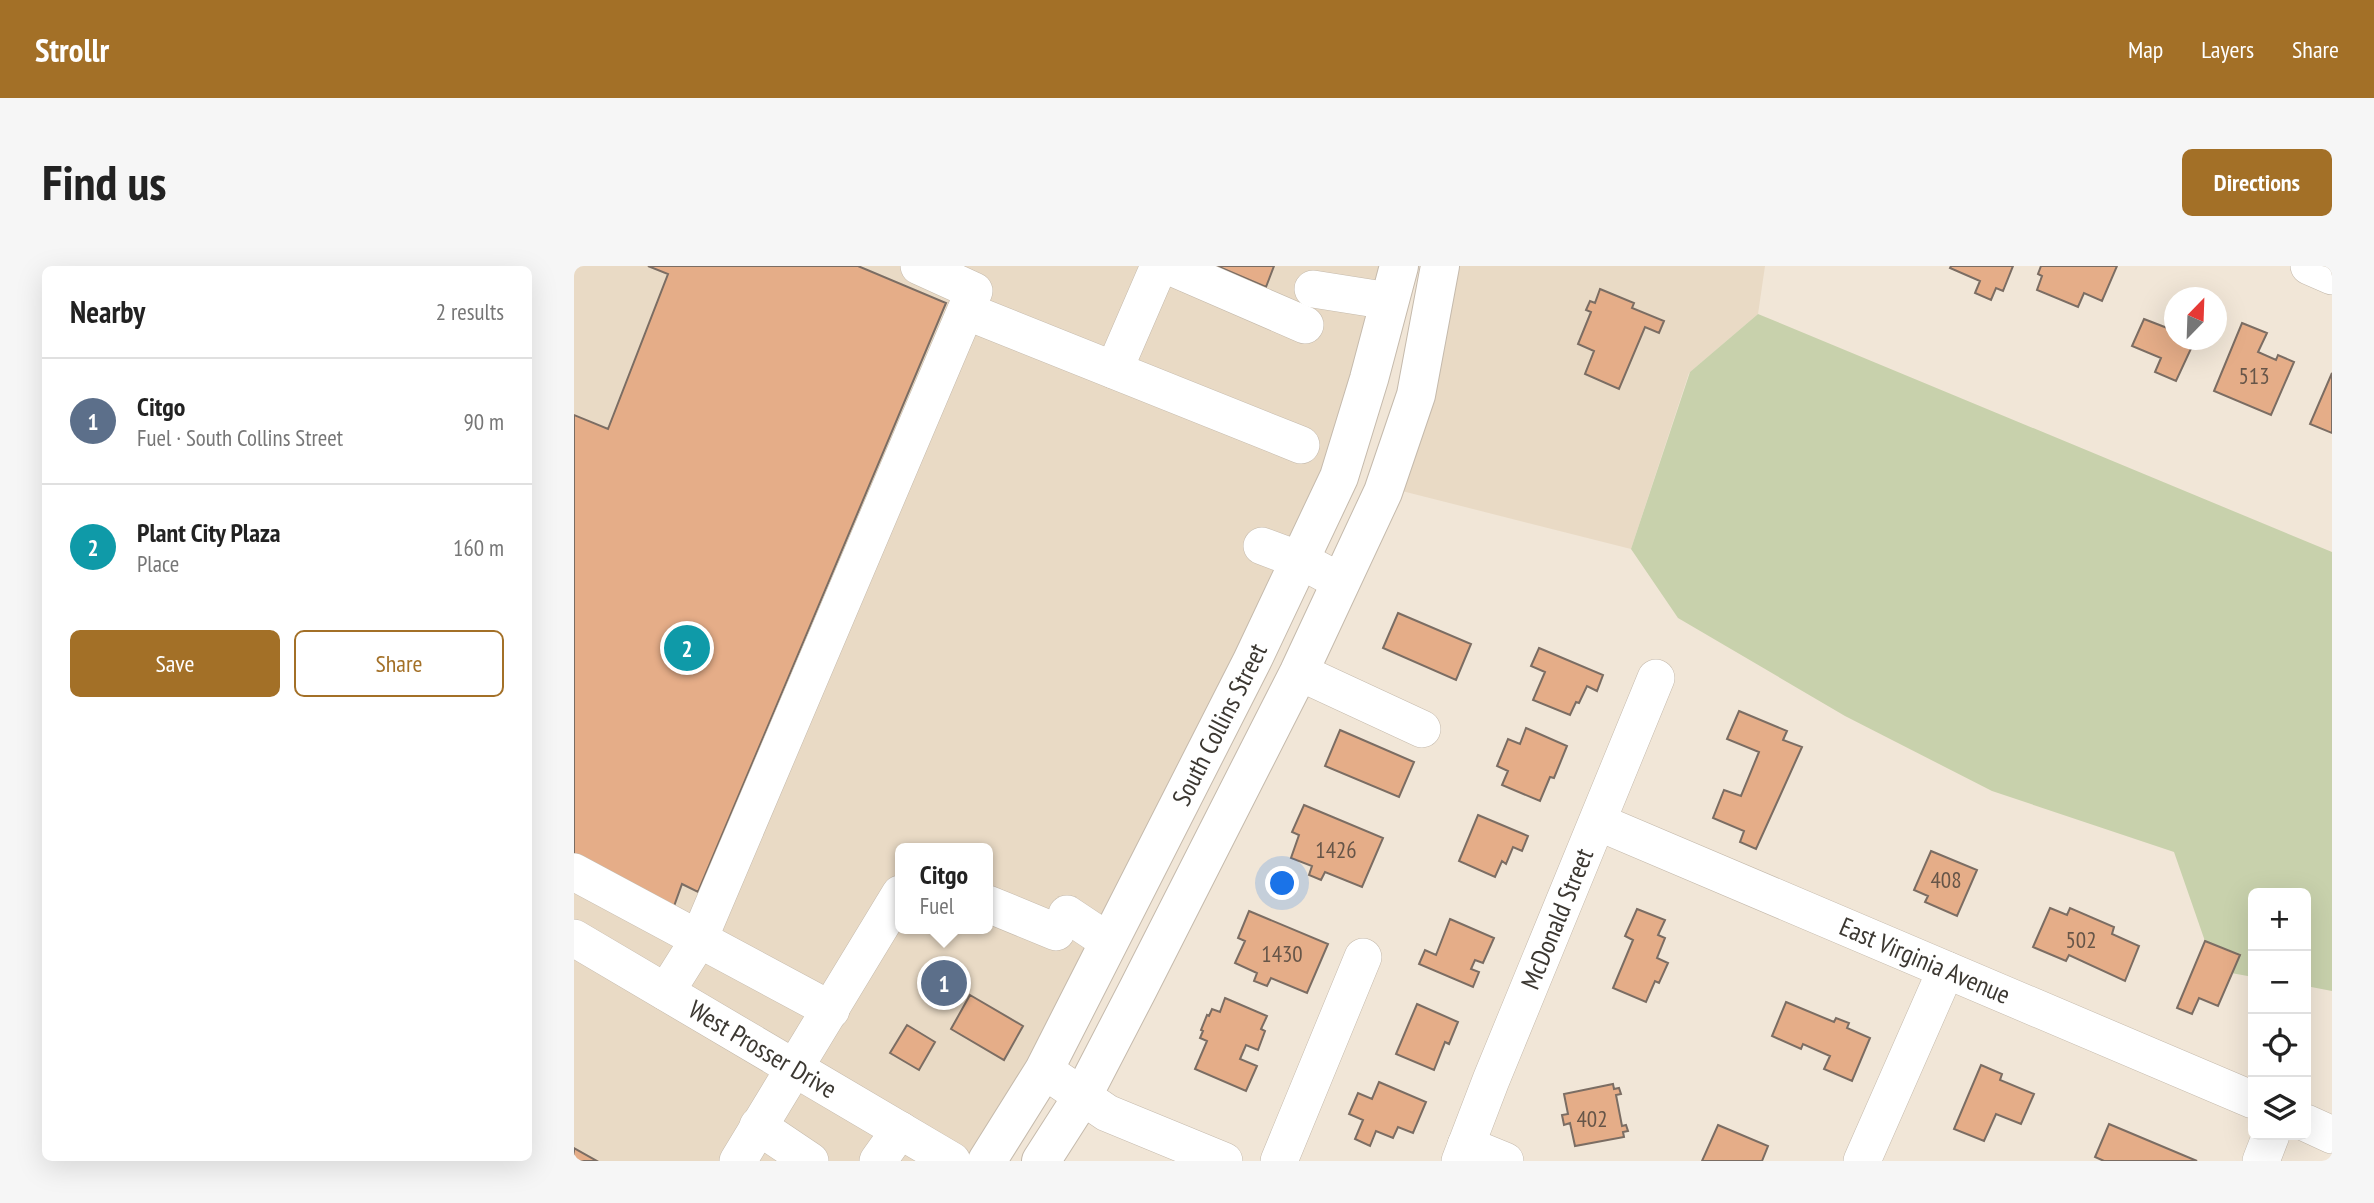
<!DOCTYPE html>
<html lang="en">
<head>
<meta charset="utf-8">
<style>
  :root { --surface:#fff; --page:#f6f6f6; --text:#222; --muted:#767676; --line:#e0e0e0; --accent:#a37027 }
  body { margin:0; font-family:"PT Sans Narrow",sans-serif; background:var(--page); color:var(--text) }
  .controls { position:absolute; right:21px; bottom:21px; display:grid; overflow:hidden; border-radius:10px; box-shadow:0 7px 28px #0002 }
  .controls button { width:63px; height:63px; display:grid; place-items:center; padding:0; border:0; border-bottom:2px solid var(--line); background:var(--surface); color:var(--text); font:35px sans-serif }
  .compass { position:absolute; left:1590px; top:21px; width:63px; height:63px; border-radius:50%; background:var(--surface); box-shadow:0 7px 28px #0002; rotate:23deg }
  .you { position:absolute; left:709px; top:618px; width:24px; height:24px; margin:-18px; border:5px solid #fff; border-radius:50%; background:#1a73e8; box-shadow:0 0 0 10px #1a73e833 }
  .badge { display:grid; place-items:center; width:46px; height:46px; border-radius:50%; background:var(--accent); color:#fff; font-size:23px; font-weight:700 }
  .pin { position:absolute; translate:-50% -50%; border:4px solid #fff; box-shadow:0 2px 7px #0006 }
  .popup { position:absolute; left:321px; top:577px; width:98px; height:91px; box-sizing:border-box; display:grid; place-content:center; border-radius:10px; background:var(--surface); filter:drop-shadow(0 2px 5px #0005); font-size:23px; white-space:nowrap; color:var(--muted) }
  .popup b { font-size:26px; color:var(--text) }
  .popup::after { content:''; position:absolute; left:50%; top:100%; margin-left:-14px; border:14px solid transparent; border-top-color:var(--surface) }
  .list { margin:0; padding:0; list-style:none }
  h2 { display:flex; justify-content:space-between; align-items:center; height:91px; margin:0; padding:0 28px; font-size:30px }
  h2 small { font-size:23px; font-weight:400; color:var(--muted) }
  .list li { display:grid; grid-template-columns:46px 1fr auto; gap:21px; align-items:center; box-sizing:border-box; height:126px; padding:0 28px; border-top:2px solid var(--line) }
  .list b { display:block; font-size:26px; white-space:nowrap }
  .list p { margin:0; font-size:23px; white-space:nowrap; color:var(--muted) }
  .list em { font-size:23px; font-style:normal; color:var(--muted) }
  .actions { display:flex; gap:14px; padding:21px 28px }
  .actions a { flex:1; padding:16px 0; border:2px solid var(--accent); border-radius:10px; text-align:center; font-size:24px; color:var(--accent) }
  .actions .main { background:var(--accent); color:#fff }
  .icon { flex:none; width:38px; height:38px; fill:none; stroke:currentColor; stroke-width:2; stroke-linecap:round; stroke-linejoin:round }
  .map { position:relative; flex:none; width:1758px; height:895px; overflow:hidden; border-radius:10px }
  header { display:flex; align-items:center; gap:42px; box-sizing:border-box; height:98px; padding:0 35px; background:var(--accent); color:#fff }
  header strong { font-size:33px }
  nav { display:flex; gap:38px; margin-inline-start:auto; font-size:24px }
  .intro { display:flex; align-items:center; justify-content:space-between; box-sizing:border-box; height:168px; padding:0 42px }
  h1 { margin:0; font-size:49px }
  .button { padding:18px 32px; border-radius:10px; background:var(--accent); color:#fff; font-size:24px; font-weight:700 }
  main { display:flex; gap:42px; padding:0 42px }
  aside { flex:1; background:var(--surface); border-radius:10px; box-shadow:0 7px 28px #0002 }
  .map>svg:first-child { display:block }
  .built { fill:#e9dac5; fill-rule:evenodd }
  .green { fill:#c8d1ac }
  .building { fill:#e5ad88; stroke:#7b6d63; stroke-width:2 }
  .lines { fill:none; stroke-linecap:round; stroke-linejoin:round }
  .minor-casing { stroke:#c5baac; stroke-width:38 }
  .major-casing { stroke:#c5baac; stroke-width:40 }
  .minor { stroke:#fff; stroke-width:37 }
  .major { stroke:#fff; stroke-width:38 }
  .labels { text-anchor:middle; stroke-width:5; stroke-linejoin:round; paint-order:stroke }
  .number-label { font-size:23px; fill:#665548 }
  .street-label { font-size:26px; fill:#3c3832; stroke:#fff }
</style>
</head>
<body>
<header>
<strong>Strollr</strong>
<nav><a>Map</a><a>Layers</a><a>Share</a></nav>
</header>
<div class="intro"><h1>Find us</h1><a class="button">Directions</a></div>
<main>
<aside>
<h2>Nearby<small>2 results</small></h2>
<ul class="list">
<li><span class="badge" style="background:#5c6f8a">1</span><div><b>Citgo</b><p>Fuel · South Collins Street</p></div><em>90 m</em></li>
<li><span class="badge" style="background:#0f9aa8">2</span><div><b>Plant City Plaza</b><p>Place</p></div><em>160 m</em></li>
</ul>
<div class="actions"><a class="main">Save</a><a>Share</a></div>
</aside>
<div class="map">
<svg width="1758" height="895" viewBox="0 0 1758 895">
  <rect width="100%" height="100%" fill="#f1e6d7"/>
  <path class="built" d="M 0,0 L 811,0 L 744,221 L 458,797 L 400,889 L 0,654 ZM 326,582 L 414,582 L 414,663 L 326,663 Z
    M 881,0 L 1191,0 L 1184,48 L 1115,107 L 1057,283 L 824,224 Z
    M 0,690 L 347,895 L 0,895 Z"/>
  <path class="green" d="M 1184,48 L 1758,286 L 1758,725 L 1732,720 L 1732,627 L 1679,627 L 1679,711 L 1641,704 L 1600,586 L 1418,525 L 1271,450 L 1104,352 L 1057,283 L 1116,106 Z"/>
  <path class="building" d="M 74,0 L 284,0 L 372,37 L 124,626 L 108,618 L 94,657 L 0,600 L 0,149 L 34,163 L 94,8 Z
    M 643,0 L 700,0 L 692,21 Z
    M 1377,0 L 1439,0 L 1429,25 L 1422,22 L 1417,34 L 1401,27 L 1406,15 L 1376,2 Z
    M 1467,0 L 1543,0 L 1528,35 L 1510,27 L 1504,41 L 1463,24 L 1468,10 L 1464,8 Z
    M 1026,23 L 1060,37 L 1058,42 L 1090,55 L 1085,67 L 1071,61 L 1045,123 L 1011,108 L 1020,85 L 1004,78 L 1017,46 L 1012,44 L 1016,35 L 1021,37 Z
    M 1570,53 L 1601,65 L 1601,74 L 1621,74 L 1602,115 L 1581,106 L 1587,92 L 1558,80 Z
    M 1668,57 L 1693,67 L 1684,86 L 1702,94 L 1704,89 L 1720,96 L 1697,149 L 1640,125 Z
    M 1758,107 L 1758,167 L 1736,158 Z
    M 824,347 L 897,378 L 882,414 L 809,382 Z
    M 965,382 L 1029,409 L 1023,425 L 1013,420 L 1005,437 L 1002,436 L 996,449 L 959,434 L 971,406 L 957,400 Z
    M 1165,445 L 1213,465 L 1209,474 L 1228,481 L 1182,583 L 1166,576 L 1170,565 L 1139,552 L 1150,524 L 1167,530 L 1185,486 L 1153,473 Z
    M 952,462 L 993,480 L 980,512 L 976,511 L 966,535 L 928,519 L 934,505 L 923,500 L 934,473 L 946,478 Z
    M 766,464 L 840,496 L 825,531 L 751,500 Z
    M 730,539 L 809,572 L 788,621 L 751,606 L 747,614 L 735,609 L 738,600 L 717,592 L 725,569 L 718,566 Z
    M 904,549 L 954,570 L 948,585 L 939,581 L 932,598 L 928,595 L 921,611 L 885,595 Z
    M 1357,585 L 1403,604 L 1383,650 L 1351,636 L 1354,630 L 1340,624 Z
    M 1476,642 L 1493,649 L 1496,642 L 1540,661 L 1538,668 L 1565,680 L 1551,715 L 1495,689 L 1492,695 L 1459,681 Z
    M 1063,643 L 1091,654 L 1084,669 L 1091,672 L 1083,692 L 1094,697 L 1085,717 L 1081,715 L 1072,736 L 1039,722 L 1059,674 L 1051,670 Z
    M 675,645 L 754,678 L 733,727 L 697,712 L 693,720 L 680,715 L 683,707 L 661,697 L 671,675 L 664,672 Z
    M 876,653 L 920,672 L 909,697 L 901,694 L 897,703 L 905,706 L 899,721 L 845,698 L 851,684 L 862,689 Z
    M 1631,675 L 1666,689 L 1644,740 L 1625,732 L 1618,748 L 1603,742 Z
    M 396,729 L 449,760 L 430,794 L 377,763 Z
    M 651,732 L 693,750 L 687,763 L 691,765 L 684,784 L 672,779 L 666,793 L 683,800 L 672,825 L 621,803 L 633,775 L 626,772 L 629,765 L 627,764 L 633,749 L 635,750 L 638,743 L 646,746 Z
    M 1212,736 L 1260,756 L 1262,752 L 1275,757 L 1273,762 L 1296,772 L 1278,815 L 1250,803 L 1256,790 L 1229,778 L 1227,783 L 1198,770 Z
    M 843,738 L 884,756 L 875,778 L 871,776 L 860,804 L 822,788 Z
    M 333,759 L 361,776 L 345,804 L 316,787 Z
    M 1407,799 L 1428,808 L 1426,814 L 1460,828 L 1447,858 L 1422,848 L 1410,875 L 1380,863 Z
    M 805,816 L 852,836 L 839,867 L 824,861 L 819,872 L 802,865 L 796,880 L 781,873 L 789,854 L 775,848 L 784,827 L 798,833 Z
    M 1039,818 L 1040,823 L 1045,822 L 1047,828 L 1042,829 L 1048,860 L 1052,859 L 1054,865 L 1049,866 L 1050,871 L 1001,880 L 996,857 L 990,859 L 988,849 L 994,848 L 990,828 Z
    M 1535,858 L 1623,895 L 1530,895 L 1521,891 Z
    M 1144,859 L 1194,880 L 1188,895 L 1128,895 Z
    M 0,882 L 23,895 L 0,895 Z"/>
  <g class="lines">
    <g class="minor-casing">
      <g id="minor">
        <path d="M 595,0 L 731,59"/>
        <path d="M 1735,0 L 1758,10"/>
        <path d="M 739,23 L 815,35"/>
        <path d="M 392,45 L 727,179"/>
        <path d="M 540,104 L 585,0"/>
        <path d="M 688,280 L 726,294 L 767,316"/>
        <path d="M 725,406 L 848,463"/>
        <path id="s1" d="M 1024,556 L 1679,834"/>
        <path d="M 0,606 L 257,744"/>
        <path d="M 414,638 L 482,666"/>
        <path d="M 493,648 L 535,676"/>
        <path id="s2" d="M 0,672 L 378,895"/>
        <path d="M 92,726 L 124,675 L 400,25 L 345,0"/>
        <path d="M 470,804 L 533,847 L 650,895"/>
        <path d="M 1732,857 L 1758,869"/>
        <path d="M 184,860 L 236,895"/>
        <path d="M 892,879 L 931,895"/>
        <path d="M 164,895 L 326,628"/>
        <path d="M 304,895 L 326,864"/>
        <path d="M 705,895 L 789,691"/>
        <path id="s3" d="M 886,895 L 917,814 L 1082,412"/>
        <path d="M 1288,895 L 1372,704"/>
        <path d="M 1687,895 L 1697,869"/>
      </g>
    </g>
    <g class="major-casing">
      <g id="major">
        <path id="s4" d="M 413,895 L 470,804 L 678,395 L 765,211 L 795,113 L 825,0"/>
        <path d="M 467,895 L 508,831 L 564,723 L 725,406 L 809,226 L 842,129 L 866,0"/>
      </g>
    </g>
    <use href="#minor" class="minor"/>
    <use href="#major" class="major"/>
  </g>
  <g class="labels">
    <g class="number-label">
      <text x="1680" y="118">513</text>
      <text x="762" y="592">1426</text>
      <text x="1372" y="622">408</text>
      <text x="1507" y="682">502</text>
      <text x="708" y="696">1430</text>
      <text x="1018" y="861">402</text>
    </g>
    <g class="street-label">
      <text dy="9" stroke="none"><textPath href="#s4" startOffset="495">South Collins Street</textPath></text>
      <text dy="9" stroke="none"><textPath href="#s3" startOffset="261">McDonald Street</textPath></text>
      <text dy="9" stroke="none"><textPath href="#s1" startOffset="355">East Virginia Avenue</textPath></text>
      <text dy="9" stroke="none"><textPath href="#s2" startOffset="219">West Prosser Drive</textPath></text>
    </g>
  </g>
</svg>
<div class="controls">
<button>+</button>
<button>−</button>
<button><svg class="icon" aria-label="locate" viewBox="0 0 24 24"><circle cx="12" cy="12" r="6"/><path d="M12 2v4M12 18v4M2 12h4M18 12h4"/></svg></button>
<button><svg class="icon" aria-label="layers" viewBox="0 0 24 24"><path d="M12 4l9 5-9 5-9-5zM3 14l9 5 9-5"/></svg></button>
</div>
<svg class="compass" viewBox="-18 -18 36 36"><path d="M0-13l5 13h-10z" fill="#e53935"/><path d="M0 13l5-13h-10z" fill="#767676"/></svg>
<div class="you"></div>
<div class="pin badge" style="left:370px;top:717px;background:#5c6f8a">1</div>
<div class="popup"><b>Citgo</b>Fuel</div>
<div class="pin badge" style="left:113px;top:382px;background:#0f9aa8">2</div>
</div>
</main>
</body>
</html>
